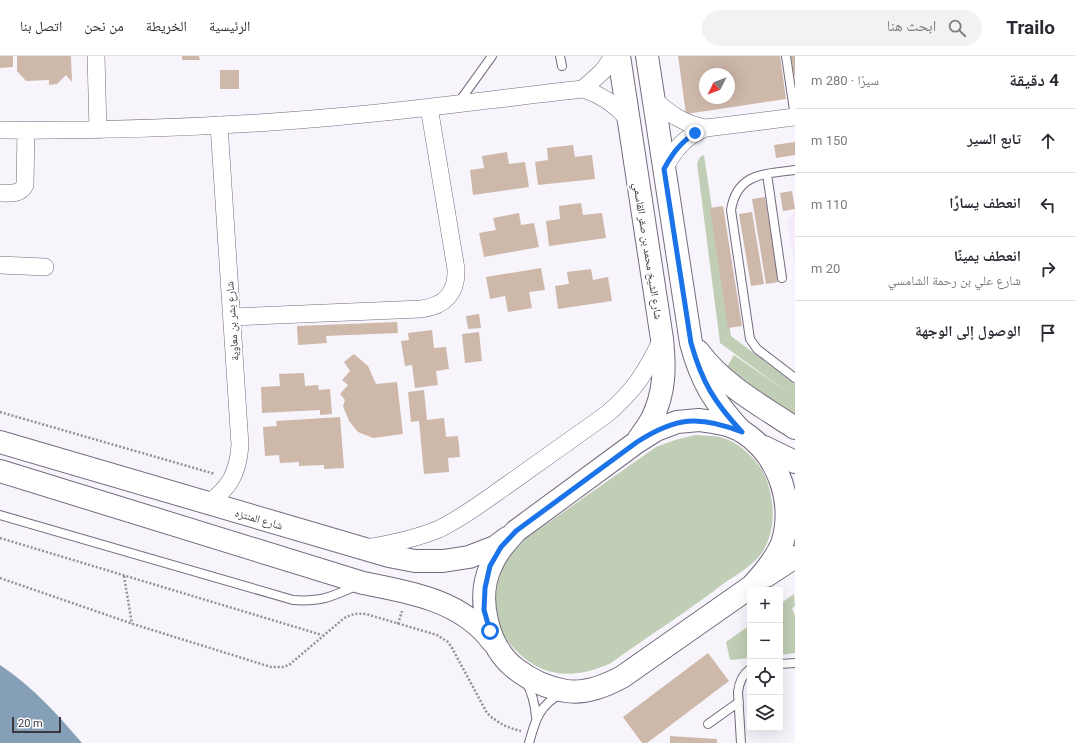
<!DOCTYPE html>
<html lang="ar">
<head>
<meta charset="utf-8">
<style>
  :root { --surface:#fff; --page:#f2f2f3; --text:#2b2b33; --muted:#7c7c81; --line:#e1e1e2 }
  body { margin:0; font-family:Roboto,"Noto Naskh Arabic",sans-serif; background:var(--page); color:var(--text); direction:rtl }
  .controls { position:absolute; right:12px; bottom:12px; display:grid; overflow:hidden; border-radius:4px; box-shadow:0 4px 16px #0002 }
  .controls button { width:36px; height:36px; display:grid; place-items:center; padding:0; border:0; border-bottom:1px solid var(--line); background:var(--surface); color:var(--text); font:20px sans-serif }
  .compass { position:absolute; left:699px; top:12px; width:36px; height:36px; border-radius:50%; background:var(--surface); box-shadow:0 4px 16px #0002; rotate:228deg }
  .scale { position:absolute; left:12px; bottom:10px; width:49px; box-sizing:border-box; padding-left:4px; border:2px solid #3a363f; border-top:0; font-size:11px; line-height:14px; white-space:nowrap; color:#3a363f; -webkit-text-stroke:3px #fff; paint-order:stroke }
  .stop { position:absolute; width:12px; height:12px; margin:-9px; border:3px solid #1a73e8; border-radius:50%; background:#fff }
  .stop.end { background:#1a73e8; border-color:#fff; box-shadow:0 1px 4px #0008 }
  .list { margin:0; padding:0; list-style:none }
  h2 { display:flex; justify-content:space-between; align-items:center; height:52px; margin:0; padding:0 16px; font-size:17px }
  h2 small { font-size:13px; font-weight:400; color:var(--muted) }
  .list li { display:grid; grid-template-columns:26px 1fr auto; gap:12px; align-items:center; box-sizing:border-box; height:64px; padding:0 16px; border-top:1px solid var(--line) }
  .list b { display:block; font-size:15px; white-space:nowrap }
  .list p { margin:0; font-size:13px; white-space:nowrap; color:var(--muted) }
  .list em { font-size:13px; font-style:normal; color:var(--muted) }
  .icon { flex:none; width:22px; height:22px; fill:none; stroke:currentColor; stroke-width:2; stroke-linecap:round; stroke-linejoin:round }
  .map { position:relative; flex:none; width:795px; height:687px; overflow:hidden; direction:ltr }
  header { display:flex; align-items:center; gap:24px; box-sizing:border-box; height:56px; padding:0 20px; background:var(--surface); border-bottom:1px solid var(--line) }
  header strong { font-size:19px }
  nav { display:flex; gap:22px; margin-inline-start:auto; font-size:14px }
  .search { width:280px; height:36px; background:var(--page); display:flex; align-items:center; gap:10px; box-sizing:border-box; padding:0 14px; border-radius:22px; color:var(--muted); font-size:15px }
  main { display:flex }
  aside { flex:1; background:var(--surface) }
  .map>svg:first-child { display:block }
  .built { fill:#f3ebfc }
  .green { fill:#c0ceb5 }
  .water { fill:#849fb6 }
  .building { fill:#ceb8aa; fill-rule:evenodd }
  .lines { fill:none; stroke-linecap:round; stroke-linejoin:round }
  .service-casing { stroke:#746a7d; stroke-width:10 }
  .minor-casing { stroke:#746a7d; stroke-width:18 }
  .secondary-casing { stroke:#746a7d; stroke-width:24 }
  .path { stroke:#949099; stroke-width:2.5; stroke-dasharray:2 2; stroke-linecap:butt }
  .service { stroke:#fff; stroke-width:8 }
  .minor { stroke:#fff; stroke-width:17 }
  .secondary { stroke:#fff; stroke-width:22 }
  .route { stroke:#1a73e8; stroke-width:5 }
  .labels { text-anchor:middle; stroke-width:4; stroke-linejoin:round; paint-order:stroke }
  .street-label { font-size:11px; fill:#3a363f; stroke:#fff }
</style>
</head>
<body>
<header>
<strong>Trailo</strong>
<div class="search"><svg class="icon" aria-label="search" viewBox="0 0 24 24"><circle cx="10" cy="10" r="6"/><path d="M15 15l6 6"/></svg>ابحث هنا</div>
<nav><a>الرئيسية</a><a>الخريطة</a><a>من نحن</a><a>اتصل بنا</a></nav>
</header>
<main>
<aside>
<h2>4 دقيقة<small>سيرًا · 280 m</small></h2>
<ul class="list">
<li><svg class="icon" aria-label="ahead" viewBox="0 0 24 24"><path d="M12 20V5M6 11l6-6 6 6"/></svg><div><b>تابع السير</b></div><em>150 m</em></li>
<li><svg class="icon" aria-label="left" viewBox="0 0 24 24"><path d="M17 20v-9H6M10 6l-5 5 5 5"/></svg><div><b>انعطف يسارًا</b></div><em>110 m</em></li>
<li><svg class="icon" aria-label="right" viewBox="0 0 24 24"><path d="M7 20v-9h11M14 6l5 5-5 5"/></svg><div><b>انعطف يمينًا</b><p>شارع علي بن رحمة الشامسي</p></div><em>20 m</em></li>
<li><svg class="icon" aria-label="arrive" viewBox="0 0 24 24"><path d="M6 21V4h12l-3 4 3 4H6"/></svg><div><b>الوصول إلى الوجهة</b></div></li>
</ul>
</aside>
<div class="map">
<svg width="795" height="687" viewBox="0 0 795 687">
  <rect width="100%" height="100%" fill="#f8f4fc"/>
  <path class="built" d="M 795,154 L 795,210 L 787,167 Z"/>
  <path class="green" d="M 704,99 L 731,280 L 795,328 L 795,358 L 777,348 L 727,311 L 734,299 L 787,336 L 720,287 L 697,107 L 700,101 Z
    M 695,379 C 705,380 717,379 726,383 C 742,389 762,408 767,425 C 775,448 776,476 761,498 C 752,510 736,519 723,528 C 687,556 648,580 611,607 C 593,615 573,621 552,616 C 531,611 512,594 501,575 C 499,572 496,568 496,565 C 494,555 495,541 497,531 C 499,521 501,509 508,500 C 513,494 520,489 525,483 L 656,391 L 675,384 Z
    M 794,538 L 795,550 L 792,552 L 795,560 L 795,597 L 780,599 L 780,548 Z
    M 750,569 L 750,602 L 730,604 L 726,586 Z"/>
  <path class="water" d="M 0,609 C 32,630 57,658 82,687 L 0,687 Z"/>
  <path class="building" d="M 0,0 L 13,0 L 13,11 L 0,12 Z
    M 17,0 L 71,0 L 72,26 L 66,19 L 57,28 L 49,29 L 49,24 L 26,25 L 17,15 Z
    M 182,0 L 199,0 L 200,4 L 182,4 Z
    M 678,0 L 780,0 L 786,43 L 686,58 ZM 705,18 L 729,18 L 729,42 L 705,42 Z
    M 791,0 L 795,0 L 795,20 L 794,20 Z
    M 220,14 L 239,14 L 239,33 L 220,33 Z
    M 795,86 L 795,99 L 776,102 L 774,89 Z
    M 573,89 L 575,101 L 592,99 L 595,123 L 538,129 L 535,106 L 548,104 L 547,92 Z
    M 507,96 L 509,108 L 525,106 L 529,131 L 473,139 L 470,114 L 484,112 L 482,100 Z
    M 792,135 L 795,153 L 783,155 L 780,137 Z
    M 765,141 L 779,226 L 766,228 L 752,143 Z
    M 581,147 L 583,159 L 602,157 L 606,182 L 549,190 L 546,165 L 560,163 L 559,150 Z
    M 723,150 L 742,270 L 728,272 L 710,152 Z
    M 752,156 L 764,228 L 751,230 L 739,158 Z
    M 519,157 L 521,169 L 534,167 L 539,191 L 484,201 L 479,177 L 496,174 L 493,162 Z
    M 541,212 L 545,234 L 529,236 L 532,252 L 508,256 L 505,240 L 490,243 L 486,221 Z
    M 591,213 L 593,224 L 608,221 L 612,245 L 558,253 L 555,230 L 569,228 L 567,216 Z
    M 479,258 L 481,272 L 468,273 L 466,260 Z
    M 397,266 L 398,277 L 326,280 L 327,287 L 298,289 L 297,270 Z
    M 432,274 L 434,292 L 446,291 L 449,313 L 436,315 L 438,329 L 415,332 L 412,309 L 405,310 L 401,285 L 409,284 L 408,277 Z
    M 479,276 L 482,305 L 465,307 L 462,278 Z
    M 354,298 L 368,310 L 376,328 L 397,326 L 403,378 L 373,382 L 358,376 L 349,365 L 343,350 L 345,344 L 340,338 L 348,329 L 342,324 L 350,315 L 344,306 Z
    M 304,317 L 305,330 L 318,329 L 319,334 L 330,333 L 332,358 L 320,359 L 320,354 L 262,357 L 261,331 L 280,330 L 279,318 Z
    M 424,334 L 427,364 L 444,362 L 446,381 L 458,380 L 460,401 L 448,402 L 449,416 L 424,418 L 419,365 L 411,366 L 408,336 Z
    M 340,361 L 344,412 L 324,413 L 324,409 L 299,410 L 299,406 L 280,407 L 279,399 L 265,400 L 263,371 L 277,370 L 276,365 Z
    M 708,597 L 729,625 L 647,687 L 642,687 L 623,661 Z
    M 670,680 L 717,683 L 717,687 L 670,687 Z"/>
  <g class="lines">
    <g class="service-casing">
      <path id="service" d="M 560,0 L 562,10
        M 786,0 L 795,61
        M 459,46 L 492,0
        M 795,114 C 764,118 737,117 731,154 L 750,283 L 757,293 L 795,322
        M 767,118 L 782,222
        M 0,459 L 293,544 C 321,546 331,541 356,530
        M 780,608 L 795,607
        M 526,626 C 533,638 535,648 536,661
        M 708,668 L 739,646
        M 529,687 C 535,665 539,649 561,638
        M 741,687 L 738,636 C 739,627 742,619 750,613"/>
    </g>
    <g class="minor-casing">
      <path id="minor" d="M 96,0 L 98,74
        M 583,33 L 603,15 L 613,0
        M 654,44 C 670,58 684,68 706,72
        M 0,74 C 112,75 223,71 335,61 C 418,54 501,42 583,33 C 602,39 615,48 628,63
        M 664,113 C 675,93 684,81 706,72 L 795,61
        M 0,137 C 10,137 20,139 25,129 L 26,74
        M 0,209 L 45,211
        M 232,261 L 421,253 C 445,250 457,237 456,213 L 429,51
        M 207,448 C 230,432 238,417 240,389 L 219,69
        M 365,492 C 391,488 415,483 439,473 C 464,461 487,443 510,427 C 542,404 575,381 607,358 C 635,334 646,316 662,283"/>
    </g>
    <g class="secondary-casing">
      <path id="secondary" d="M 619,0 L 662,283 C 665,312 665,336 652,363 C 648,370 643,377 638,384
        M 647,0 L 691,287 C 701,325 714,346 741,375
        M 698,295 C 723,329 760,349 795,372
        M 699,364 C 714,366 730,368 743,376 C 779,399 795,447 782,488 C 775,504 764,517 752,530 L 622,621 C 605,630 586,638 566,635 C 548,632 530,624 516,613 C 487,591 476,542 491,510 C 497,496 506,486 516,475 L 637,386 L 656,374 L 677,366 Z
        M 0,386 L 389,500 L 415,505 L 443,505 L 469,501 L 495,491 L 507,482
        M 764,391 L 795,406
        M 0,415 L 363,527 C 409,536 461,544 492,585
        M 766,520 L 795,501"/>
    </g>
    <path class="path" d="M 0,356 L 215,418
      M 0,482 L 322,579
      M 124,520 L 132,568
      M 0,522 L 133,568 L 271,611 L 283,611 L 289,609 L 343,563 C 351,558 357,557 366,558 L 437,579 L 448,586 L 452,592 L 487,657 C 497,667 508,672 521,675
      M 398,568 L 402,555"/>
    <use href="#service" class="service"/>
    <use href="#minor" class="minor"/>
    <use href="#secondary" class="secondary"/>
  </g>
  <g class="lines">
    <path class="route" d="M 490,575 L 484,554 L 485,532 L 490,510 L 501,491 L 516,475 L 637,386 C 676,361 699,359 742,376 C 714,346 702,326 691,287 L 664,113 C 672,98 680,87 695,77"/>
  </g>
  <g class="labels">
    <g class="street-label">
      <text transform="translate(648 195) rotate(81)" y="4">شارع الشيخ محمد بن صقر القاسمي</text>
      <text transform="translate(232 265) rotate(-94)" y="4">شارع بشر بن معاوية</text>
      <text transform="translate(259 463) rotate(16)" y="4">شارع المنتزه</text>
    </g>
  </g>
</svg>
<div class="controls">
<button>+</button>
<button>−</button>
<button><svg class="icon" aria-label="locate" viewBox="0 0 24 24"><circle cx="12" cy="12" r="6"/><path d="M12 2v4M12 18v4M2 12h4M18 12h4"/></svg></button>
<button><svg class="icon" aria-label="layers" viewBox="0 0 24 24"><path d="M12 4l9 5-9 5-9-5zM3 14l9 5 9-5"/></svg></button>
</div>
<svg class="compass" viewBox="-18 -18 36 36"><path d="M0-13l5 13h-10z" fill="#e53935"/><path d="M0 13l5-13h-10z" fill="#7c7c81"/></svg>
<div class="scale">20 m</div>
<div class="stop" style="left:490px;top:575px"></div>
<div class="stop end" style="left:695px;top:77px"></div>
</div>
</main>
</body>
</html>
